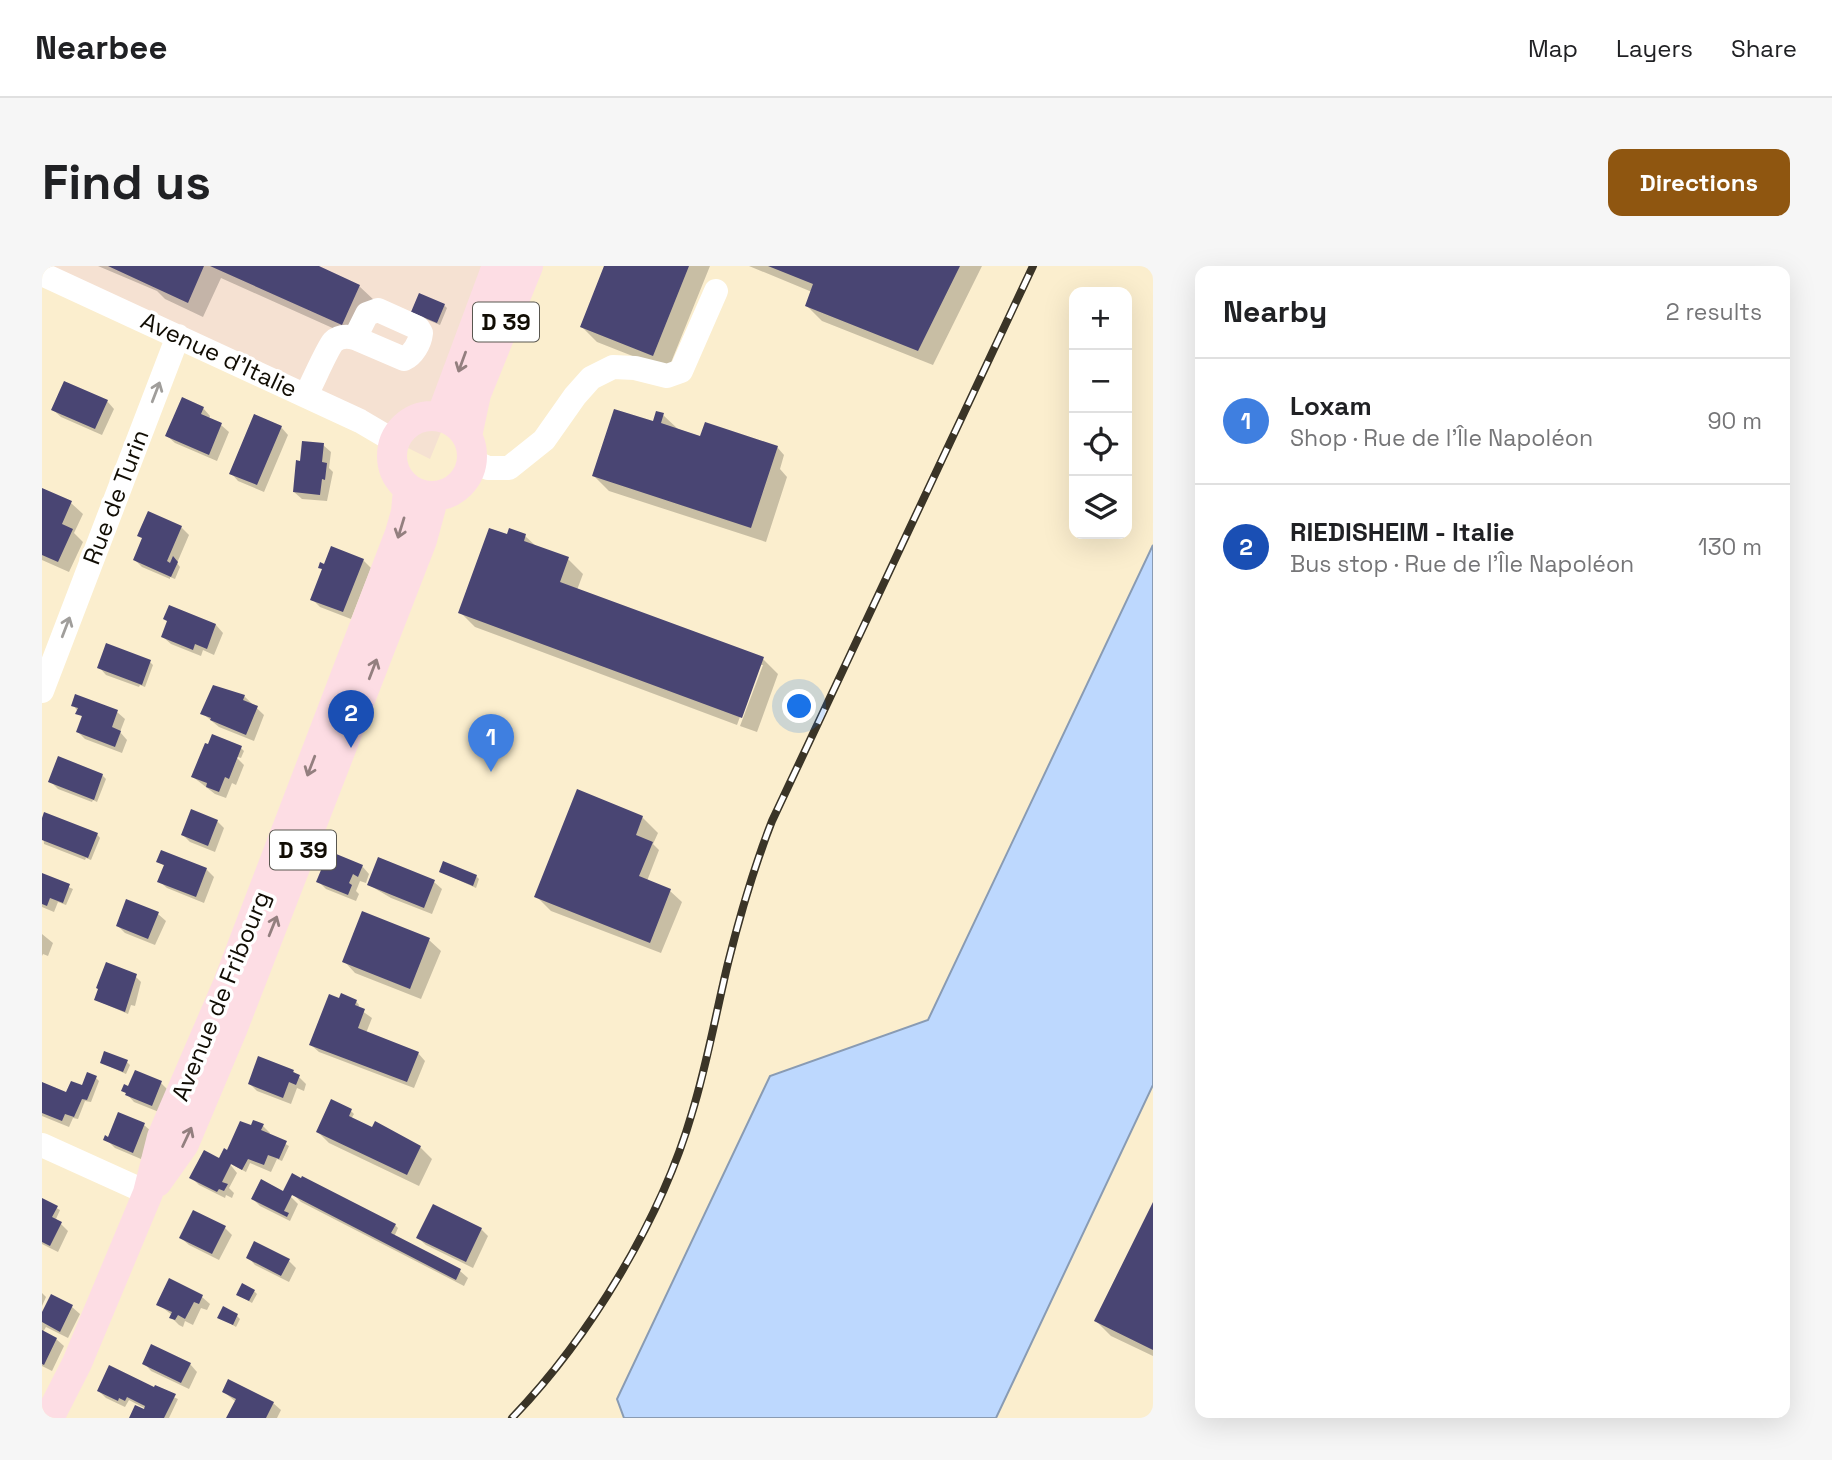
<!DOCTYPE html>
<html lang="en">
<head>
<meta charset="utf-8">
<style>
  :root { --surface:#fff; --page:#f6f6f6; --text:#202124; --muted:#757577; --line:#e0e0e0; --accent:#8f5610 }
  body { margin:0; font-family:"Space Grotesk",sans-serif; background:var(--page); color:var(--text) }
  .controls { position:absolute; right:21px; top:21px; display:grid; overflow:hidden; border-radius:14px; box-shadow:0 7px 28px #0002 }
  .controls button { width:63px; height:63px; display:grid; place-items:center; padding:0; border:0; border-bottom:2px solid var(--line); background:var(--surface); color:var(--text); font:35px sans-serif }
  .you { position:absolute; left:758px; top:441px; width:24px; height:24px; margin:-18px; border:5px solid #fff; border-radius:50%; background:#1a73e8; box-shadow:0 0 0 10px #1a73e833 }
  .badge { display:grid; place-items:center; width:46px; height:46px; border-radius:50%; background:var(--accent); color:#fff; font-size:23px; font-weight:700 }
  .pin { position:absolute; translate:-50% -58px; filter:drop-shadow(0 2px 4px #0008) }
  .pin::after { content:''; position:absolute; top:37px; width:24px; height:21px; background:inherit; clip-path:polygon(0 0,100% 0,50% 100%) }
  .list { margin:0; padding:0; list-style:none }
  h2 { display:flex; justify-content:space-between; align-items:center; height:91px; margin:0; padding:0 28px; font-size:30px }
  h2 small { font-size:23px; font-weight:400; color:var(--muted) }
  .list li { display:grid; grid-template-columns:46px 1fr auto; gap:21px; align-items:center; box-sizing:border-box; height:126px; padding:0 28px; border-top:2px solid var(--line) }
  .list b { display:block; font-size:26px; white-space:nowrap }
  .list p { margin:0; font-size:23px; white-space:nowrap; color:var(--muted) }
  .list em { font-size:23px; font-style:normal; color:var(--muted) }
  .icon { flex:none; width:38px; height:38px; fill:none; stroke:currentColor; stroke-width:2; stroke-linecap:round; stroke-linejoin:round }
  .map { position:relative; flex:none; width:1111px; height:1152px; overflow:hidden; border-radius:14px }
  header { display:flex; align-items:center; gap:42px; box-sizing:border-box; height:98px; padding:0 35px; background:var(--surface); border-bottom:2px solid var(--line) }
  header strong { font-size:33px }
  nav { display:flex; gap:38px; margin-inline-start:auto; font-size:24px }
  .intro { display:flex; align-items:center; justify-content:space-between; box-sizing:border-box; height:168px; padding:0 42px }
  h1 { margin:0; font-size:49px }
  .button { padding:18px 32px; border-radius:14px; background:var(--accent); color:#fff; font-size:24px; font-weight:700 }
  main { display:flex; gap:42px; padding:0 42px }
  aside { flex:1; background:var(--surface); border-radius:14px; box-shadow:0 7px 28px #0002 }
  .map>svg:first-child { display:block }
  .commercial { fill:#f5e1d2 }
  .water { fill:#bdd8fe; stroke:#899bb3; stroke-width:2 }
  .shadow { fill:#0003 }
  .building { fill:#494573 }
  .lines { fill:none; stroke-linecap:round; stroke-linejoin:round }
  .minor { stroke:#fff; stroke-width:24 }
  .major { stroke:#fddde4; stroke-width:30 }
  .rail-casing { stroke:#3a3427; stroke-width:8 }
  .rail { stroke:#fff; stroke-width:5; stroke-dasharray:16; stroke-linecap:butt }
  .oneway { stroke:#937f7f }
  .oneway2 { stroke:#a09e9b }
  .labels { text-anchor:middle; stroke-width:7; stroke-linejoin:round; paint-order:stroke }
  .shield { fill:#fff; stroke:#58564f; stroke-width:2 }
  .shield-label { font-size:23px; font-weight:bold; fill:#110d04 }
  .street-label { font-size:24px; fill:#110d04; stroke:#fff }
</style>
</head>
<body>
<header>
<strong>Nearbee</strong>
<nav><a>Map</a><a>Layers</a><a>Share</a></nav>
</header>
<div class="intro"><h1>Find us</h1><a class="button">Directions</a></div>
<main>
<div class="map">
<svg width="1111" height="1152" viewBox="0 0 1111 1152">
  <rect width="100%" height="100%" fill="#fbeece"/>
  <path class="commercial" d="M 4,0 L 467,0 L 388,193 Z"/>
  <path class="water" d="M 1111,279 L 1111,819 L 954,1152 L 582,1152 L 575,1133 L 728,810 L 886,754 Z"/>
  <path class="shadow" d="M 56,0 L 273,0 L 317,20 L 333,35 L 315,73 L 179,12 L 161,51 L 123,33 L 115,25 Z
    M 564,0 L 668,0 L 626,104 L 555,76 L 540,61 Z
    M 707,0 L 940,0 L 891,99 L 780,55 L 765,40 L 770,26 Z
    M 402,39 L 405,42 L 398,59 L 374,49 Z
    M 65,135 L 72,143 L 60,169 L 19,151 L 11,144 Z
    M 161,142 L 168,150 L 167,153 L 179,159 L 187,166 L 175,195 L 133,177 L 125,170 Z
    M 615,147 L 621,149 L 637,164 L 659,172 L 735,181 L 742,189 L 738,203 L 745,211 L 724,276 L 567,225 L 552,210 L 612,157 Z
    M 239,161 L 246,169 L 222,226 L 196,215 L 189,207 Z
    M 281,179 L 289,186 L 287,202 L 291,206 L 285,235 L 260,233 L 252,226 L 260,196 Z
    M 0,224 L 29,237 L 41,248 L 32,267 L 41,276 L 27,306 L 0,294 Z
    M 139,261 L 147,269 L 135,297 L 138,301 L 133,313 L 128,311 L 128,313 L 100,301 L 93,294 Z
    M 466,270 L 483,270 L 495,281 L 526,293 L 541,308 L 535,324 L 721,393 L 736,408 L 715,466 L 698,460 L 721,399 L 717,399 L 695,459 L 433,361 L 418,346 Z
    M 321,294 L 329,302 L 309,353 L 278,341 L 270,333 Z
    M 128,342 L 174,359 L 181,367 L 172,389 L 161,384 L 159,390 L 129,378 L 121,371 L 127,356 Z
    M 108,396 L 111,399 L 103,421 L 98,419 L 97,421 L 64,409 L 57,401 Z
    M 202,430 L 222,449 L 212,475 L 177,461 L 160,447 Z
    M 31,439 L 75,446 L 83,453 L 78,466 L 85,474 L 80,487 L 43,473 L 36,466 L 41,452 Z
    M 199,482 L 202,485 L 199,492 L 193,490 L 202,499 L 194,519 L 190,517 L 184,532 L 173,528 L 151,511 Z
    M 60,509 L 64,513 L 55,536 L 51,534 L 50,536 L 16,523 L 8,515 Z
    M 600,551 L 616,567 L 611,578 L 617,584 L 605,615 L 628,625 L 640,636 L 619,687 L 509,645 L 494,630 Z
    M 175,555 L 182,562 L 173,586 L 148,576 L 141,569 Z
    M 0,557 L 55,568 L 58,572 L 49,594 L 44,592 L 43,594 L 2,578 Z
    M 116,596 L 164,603 L 172,611 L 162,637 L 125,622 L 117,615 L 123,600 Z
    M 320,600 L 327,608 L 324,617 L 318,615 L 314,625 L 317,628 L 314,635 L 284,623 L 276,615 Z
    M 399,606 L 434,610 L 437,613 L 434,622 Z
    M 0,609 L 31,623 L 24,639 L 16,636 L 12,646 L 0,641 Z
    M 392,616 L 400,623 L 390,648 L 349,632 L 327,619 Z
    M 85,636 L 116,648 L 124,655 L 113,679 L 83,667 L 76,660 Z
    M 0,668 L 11,677 L 6,690 L 1,688 L 0,690 Z
    M 387,674 L 399,685 L 379,733 L 313,707 L 302,695 Z
    M 91,708 L 99,716 L 93,740 L 89,739 L 86,748 L 54,734 Z
    M 314,735 L 317,739 L 316,742 L 330,752 L 324,767 L 376,787 L 383,795 L 372,822 L 277,786 L 269,779 Z
    M 85,796 L 88,799 L 84,808 L 60,797 Z
    M 251,805 L 264,818 L 262,825 L 255,822 L 249,838 L 215,825 L 208,818 Z
    M 54,812 L 57,815 L 49,836 L 43,835 L 36,853 L 31,852 L 27,861 L 0,850 L 0,818 L 25,828 L 41,822 Z
    M 119,817 L 126,824 L 117,846 L 92,836 L 81,824 Z
    M 309,845 L 312,848 L 309,853 L 378,881 L 390,893 L 377,920 L 287,877 L 276,866 Z
    M 102,859 L 110,866 L 99,893 L 73,882 L 66,875 Z
    M 221,860 L 228,867 L 227,869 L 247,880 L 240,895 L 235,893 L 229,906 L 208,897 L 204,906 L 187,897 L 195,907 L 187,922 L 192,927 L 190,932 L 184,929 L 183,932 L 157,919 L 150,912 L 178,894 L 210,862 Z
    M 251,910 L 260,914 L 261,912 L 353,959 L 356,962 L 352,971 L 418,1005 L 426,1012 L 422,1020 L 259,936 L 249,926 L 247,928 L 243,924 Z
    M 248,930 L 256,938 L 248,955 L 218,940 L 211,933 Z
    M 0,934 L 18,944 L 14,953 L 26,965 L 16,986 L 0,978 Z
    M 1111,940 L 1111,1090 L 1069,1070 L 1054,1055 Z
    M 152,946 L 183,962 L 190,969 L 177,994 L 147,979 L 139,972 Z
    M 439,963 L 446,970 L 431,1002 L 384,979 L 376,972 Z
    M 206,991 L 247,995 L 254,1002 L 247,1016 L 213,999 Z
    M 128,1014 L 160,1031 L 168,1038 L 165,1044 L 159,1042 L 151,1059 L 143,1055 L 141,1061 L 137,1059 L 129,1051 L 130,1049 L 116,1038 Z
    M 212,1025 L 215,1028 L 210,1037 L 196,1029 Z
    M 0,1027 L 4,1031 L 0,1040 Z
    M 10,1031 L 30,1041 L 38,1048 L 26,1072 L 4,1061 L 1,1066 L 14,1073 L 22,1080 L 10,1105 L 0,1100 L 0,1050 Z
    M 195,1050 L 198,1053 L 194,1061 L 177,1051 Z
    M 102,1097 L 148,1098 L 155,1106 L 147,1123 L 109,1105 Z
    M 113,1123 L 136,1133 L 127,1152 L 89,1152 L 102,1146 L 104,1143 L 87,1134 L 83,1141 L 64,1132 L 57,1125 Z
    M 182,1126 L 231,1137 L 239,1144 L 235,1152 L 186,1152 L 194,1136 Z"/>
  <path class="building" d="M 66,0 L 162,0 L 146,37 Z
    M 168,0 L 277,0 L 318,19 L 300,59 Z
    M 562,0 L 647,0 L 611,90 L 538,61 Z
    M 726,0 L 918,0 L 876,85 L 763,40 L 771,18 Z
    M 377,27 L 403,38 L 395,57 L 369,46 Z
    M 22,115 L 66,134 L 53,163 L 9,144 Z
    M 140,131 L 162,141 L 159,148 L 180,157 L 167,189 L 123,170 Z
    M 572,143 L 611,155 L 614,145 L 622,147 L 619,157 L 658,170 L 663,156 L 736,180 L 709,262 L 550,210 Z
    M 212,148 L 240,160 L 215,219 L 187,208 Z
    M 260,175 L 282,177 L 280,196 L 285,197 L 283,214 L 280,213 L 278,229 L 251,226 L 254,194 L 258,195 Z
    M 0,222 L 30,235 L 20,258 L 31,263 L 16,296 L 0,289 Z
    M 106,245 L 140,260 L 125,295 L 128,297 L 131,290 L 136,296 L 129,311 L 91,294 L 100,272 L 95,270 Z
    M 447,262 L 465,268 L 467,262 L 484,268 L 482,275 L 527,291 L 518,316 L 722,391 L 700,452 L 416,347 Z
    M 289,280 L 322,293 L 301,346 L 268,334 L 280,303 L 276,302 L 278,296 L 282,298 Z
    M 127,339 L 174,358 L 165,383 L 153,378 L 151,384 L 119,371 L 125,355 L 121,353 Z
    M 64,377 L 109,394 L 100,419 L 55,402 Z
    M 171,419 L 203,429 L 201,434 L 216,440 L 204,469 L 168,454 L 169,452 L 158,448 Z
    M 33,428 L 76,444 L 70,461 L 79,465 L 73,481 L 34,466 L 40,450 L 33,448 L 36,442 L 29,440 Z
    M 170,468 L 200,480 L 187,513 L 183,511 L 177,526 L 164,521 L 165,517 L 149,511 L 163,477 L 166,478 Z
    M 16,490 L 61,508 L 52,534 L 6,516 Z
    M 535,523 L 601,550 L 594,569 L 611,576 L 597,610 L 629,623 L 608,677 L 492,631 Z
    M 149,543 L 176,554 L 166,580 L 139,569 Z
    M 2,546 L 56,567 L 46,592 L 0,574 L 0,552 Z
    M 119,584 L 165,602 L 154,631 L 115,616 L 122,599 L 114,596 Z
    M 287,585 L 321,599 L 316,611 L 311,608 L 307,617 L 310,619 L 306,629 L 274,616 Z
    M 336,591 L 393,614 L 382,642 L 325,619 Z
    M 401,595 L 435,609 L 431,620 L 397,606 Z
    M 0,607 L 28,618 L 21,637 L 8,632 L 5,640 L 0,638 Z
    M 84,633 L 117,646 L 106,673 L 74,660 Z
    M 320,645 L 388,672 L 368,723 L 300,696 Z
    M 64,696 L 95,708 L 83,746 L 52,734 L 56,723 L 54,722 Z
    M 299,727 L 315,734 L 313,739 L 323,743 L 316,762 L 377,786 L 365,816 L 267,779 L 287,728 L 297,732 Z
    M 62,785 L 86,794 L 81,806 L 58,797 Z
    M 216,790 L 252,804 L 251,806 L 258,809 L 254,819 L 247,816 L 241,832 L 206,818 Z
    M 93,804 L 120,815 L 110,840 L 83,829 L 84,827 L 79,825 L 82,818 L 86,820 Z
    M 45,806 L 55,810 L 45,834 L 40,833 L 32,851 L 23,848 L 20,855 L 0,847 L 0,816 L 24,826 L 29,815 L 40,819 Z
    M 289,833 L 310,843 L 307,850 L 330,861 L 333,855 L 379,880 L 365,909 L 274,866 Z
    M 76,846 L 103,857 L 91,887 L 61,874 L 63,869 L 66,871 Z
    M 211,854 L 222,858 L 219,864 L 245,875 L 237,893 L 226,889 L 222,899 L 206,893 L 200,904 L 189,898 L 180,916 L 186,918 L 182,925 L 177,923 L 175,926 L 147,912 L 162,884 L 177,892 L 182,882 L 185,884 L 198,855 L 209,859 Z
    M 250,907 L 259,912 L 260,910 L 354,958 L 349,967 L 419,1003 L 414,1014 L 250,929 L 242,945 L 247,947 L 245,951 L 209,933 L 219,913 L 241,925 Z
    M 0,932 L 16,940 L 10,951 L 20,956 L 8,980 L 0,976 Z
    M 1111,936 L 1111,1084 L 1052,1055 Z
    M 391,938 L 440,962 L 424,996 L 374,972 Z
    M 151,944 L 184,960 L 170,988 L 137,972 Z
    M 212,975 L 248,993 L 239,1010 L 204,992 Z
    M 127,1012 L 161,1029 L 157,1038 L 152,1036 L 143,1053 L 136,1049 L 133,1054 L 127,1052 L 130,1046 L 114,1039 Z
    M 200,1017 L 213,1024 L 207,1035 L 194,1029 Z
    M 9,1028 L 31,1039 L 18,1066 L 0,1056 L 0,1046 Z
    M 181,1040 L 196,1048 L 191,1059 L 175,1052 Z
    M 0,1064 L 15,1072 L 2,1099 L 0,1098 Z
    M 109,1078 L 149,1097 L 139,1117 L 100,1098 Z
    M 67,1099 L 112,1121 L 113,1119 L 134,1128 L 122,1152 L 87,1152 L 93,1139 L 102,1143 L 103,1140 L 85,1131 L 83,1135 L 77,1132 L 76,1135 L 55,1125 Z
    M 186,1113 L 232,1136 L 224,1152 L 184,1152 L 194,1133 L 180,1126 Z"/>
  <g class="lines">
    <path class="minor" d="M 0,8 L 318,155 L 352,175
      M 264,129 C 270,118 285,83 291,76 C 297,70 305,70 313,72 L 362,93 C 371,89 378,77 379,67 L 376,62 L 336,44 L 325,48 L 313,72
      M 430,195 L 446,202 L 467,202 L 502,174 L 533,130 L 549,112 L 571,101 L 593,102 L 625,110 L 639,105 L 674,25
      M 0,425 L 136,70
      M 0,879 L 106,927"/>
    <path class="major" d="M350 190a40 40 0 1 1 80 0a40 40 0 1 1-80 0Z
      M 399,151 L 455,0
      M 425,170 L 434,128 L 486,0
      M 115,916 L 142,878 L 190,764 L 380,274 L 392,230
      M 7,1152 L 35,1097 L 106,927 L 120,871 L 185,720 L 358,267 L 364,246 L 366,223"/>
    <g class="rail-casing">
      <path id="rail" d="M 470,1152 C 547,1072 619,954 650,847 C 665,798 674,747 686,697 C 698,649 712,601 730,555 L 991,0"/>
    </g>
    <use href="#rail" class="rail"/>
  </g>
  <defs><path id="oneway-shaft" d="M-6 0H5M1.5-3L5.5 0L1.5 3" fill="none" stroke-width="1.6" stroke-linecap="round" stroke-linejoin="round" transform="scale(1.75)"/></defs>
  <g class="oneway">
    <use href="#oneway-shaft" transform="translate(420 96) rotate(110)"/>
    <use href="#oneway-shaft" transform="translate(359 262) rotate(107)"/>
    <use href="#oneway-shaft" transform="translate(331 403) rotate(-69)"/>
    <use href="#oneway-shaft" transform="translate(269 500) rotate(111)"/>
    <use href="#oneway-shaft" transform="translate(231 660) rotate(-68)"/>
    <use href="#oneway-shaft" transform="translate(145 871) rotate(-65)"/>
  </g>
  <g class="oneway2">
    <use href="#oneway-shaft" transform="translate(114 126) rotate(-69)"/>
    <use href="#oneway-shaft" transform="translate(24 361) rotate(-69)"/>
  </g>
  <g class="labels">
    <g class="shield">
      <rect x="431" y="36.5" width="66" height="39" rx="5"/>
      <rect x="228" y="564.5" width="66" height="39" rx="5"/>
    </g>
    <g class="shield-label">
      <text x="464" y="64">D 39</text>
      <text x="261" y="592">D 39</text>
    </g>
    <g class="street-label">
      <text transform="translate(177 89) rotate(25)" y="8">Avenue d'Italie</text>
      <text transform="translate(74 231) rotate(-69)" y="8">Rue de Turin</text>
      <text transform="translate(179 730) rotate(-68)" y="8">Avenue de Fribourg</text>
    </g>
  </g>
</svg>
<div class="controls">
<button>+</button>
<button>−</button>
<button><svg class="icon" aria-label="locate" viewBox="0 0 24 24"><circle cx="12" cy="12" r="6"/><path d="M12 2v4M12 18v4M2 12h4M18 12h4"/></svg></button>
<button><svg class="icon" aria-label="layers" viewBox="0 0 24 24"><path d="M12 4l9 5-9 5-9-5zM3 14l9 5 9-5"/></svg></button>
</div>
<div class="you"></div>
<div class="pin badge" style="left:449px;top:506px;background:#3f7fe0">1</div>
<div class="pin badge" style="left:309px;top:482px;background:#1a4fb4">2</div>
</div>
<aside>
<h2>Nearby<small>2 results</small></h2>
<ul class="list">
<li><span class="badge" style="background:#3f7fe0">1</span><div><b>Loxam</b><p>Shop · Rue de l'Île Napoléon</p></div><em>90 m</em></li>
<li><span class="badge" style="background:#1a4fb4">2</span><div><b>RIEDISHEIM - Italie</b><p>Bus stop · Rue de l'Île Napoléon</p></div><em>130 m</em></li>
</ul>
</aside>
</main>
</body>
</html>
